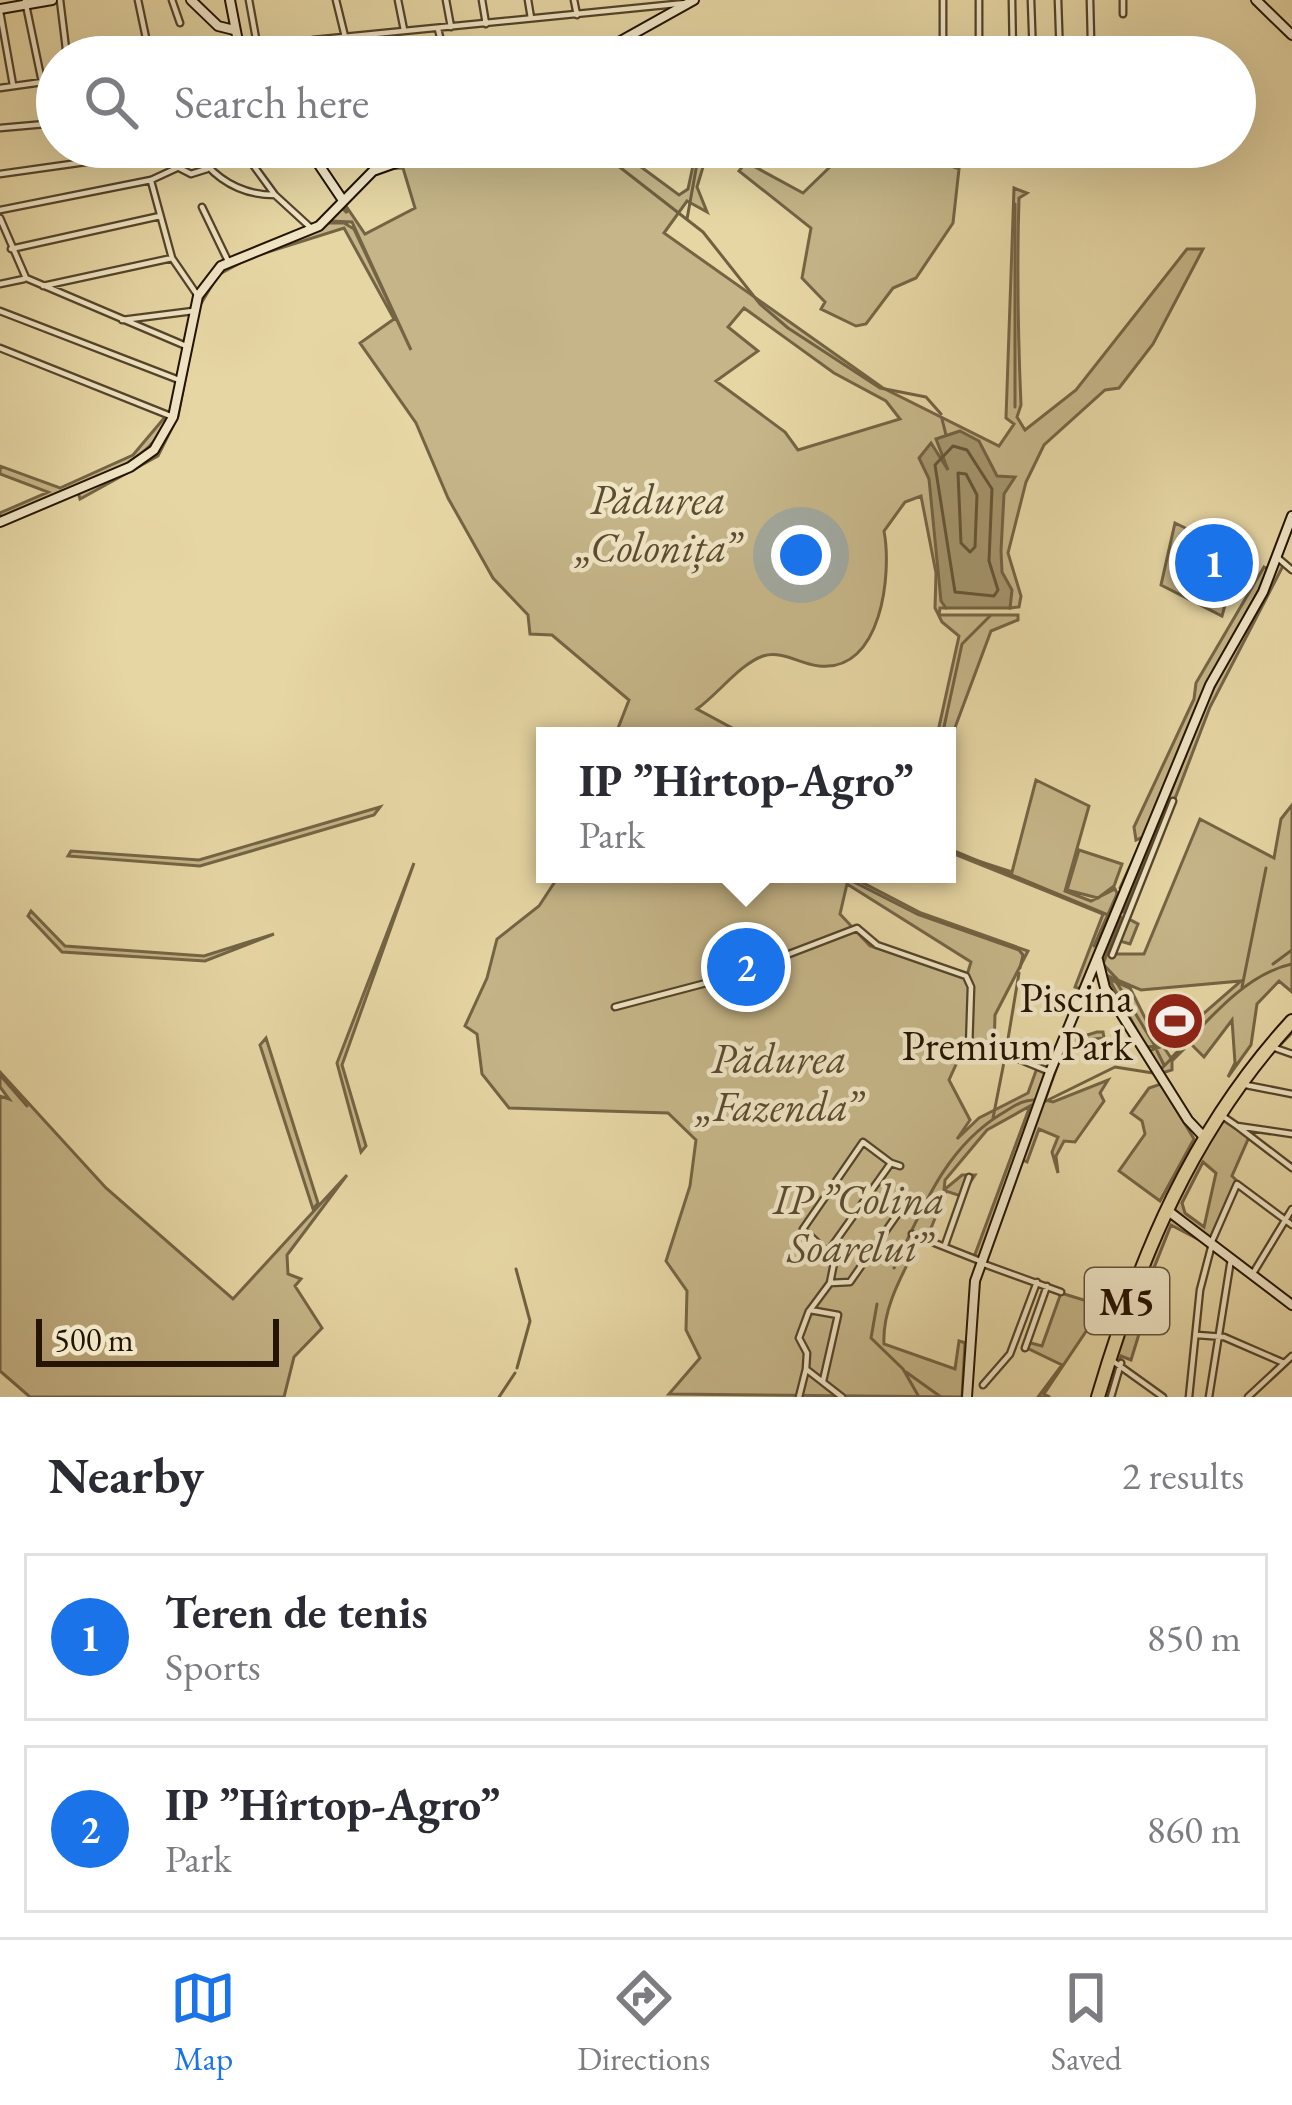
<!DOCTYPE html>
<html lang="en">
<head>
<meta charset="utf-8">
<style>
  :root { --surface:#fff; --page:#f7f7f7; --text:#2b2b33; --muted:#7c7c81; --line:#e1e1e2; --accent:#1a73e8 }
  body { margin:0; font-family:"EB Garamond",serif; background:var(--page); color:var(--text) }
  .scale { position:absolute; left:36px; bottom:30px; width:243px; box-sizing:border-box; padding-left:12px; border:6px solid #241400; border-top:0; font-size:33px; line-height:42px; white-space:nowrap; color:#241400; -webkit-text-stroke:9px #efe4c4; paint-order:stroke }
  .you { position:absolute; left:801px; top:555px; width:42px; height:42px; margin:-30px; border:9px solid #fff; border-radius:50%; background:#1a73e8; box-shadow:0 0 0 18px #1a73e833 }
  .badge { display:grid; place-items:center; width:78px; height:78px; border-radius:50%; background:var(--accent); color:#fff; font-size:39px; font-weight:700 }
  .pin { position:absolute; translate:-50% -50%; border:6px solid #fff; box-shadow:0 3px 12px #0006 }
  .popup { position:absolute; left:536px; top:727px; width:420px; height:156px; box-sizing:border-box; display:grid; place-content:center; border-radius:0px; background:var(--surface); filter:drop-shadow(0 3px 9px #0005); font-size:39px; white-space:nowrap; color:var(--muted) }
  .popup b { font-size:45px; color:var(--text) }
  .popup::after { content:''; position:absolute; left:50%; top:100%; margin-left:-24px; border:24px solid transparent; border-top-color:var(--surface) }
  .list { margin:0; padding:0; list-style:none }
  h2 { display:flex; justify-content:space-between; align-items:center; height:156px; margin:0; padding:0 48px; font-size:51px }
  h2 small { font-size:39px; font-weight:400; color:var(--muted) }
  .list li { display:grid; grid-template-columns:78px 1fr auto; gap:36px; align-items:center; box-sizing:border-box; height:168px; margin:0 24px 24px; padding:0 24px; border:3px solid var(--line); border-radius:0px }
  .list b { display:block; font-size:45px; white-space:nowrap }
  .list p { margin:0; font-size:39px; white-space:nowrap; color:var(--muted) }
  .list em { font-size:39px; font-style:normal; color:var(--muted) }
  .icon { flex:none; width:66px; height:66px; fill:none; stroke:currentColor; stroke-width:2; stroke-linecap:round; stroke-linejoin:round }
  .map { position:relative; flex:none; width:1292px; height:1397px; overflow:hidden }
  .search { position:absolute; background:var(--surface); box-shadow:0 12px 48px #0002; left:36px; right:36px; top:36px; height:132px; display:flex; align-items:center; gap:30px; box-sizing:border-box; padding:0 42px; border-radius:66px; color:var(--muted); font-size:45px }
  .sheet { height:540px; background:var(--surface) }
  nav { display:flex; justify-content:space-around; align-items:center; box-sizing:border-box; height:168px; border-top:3px solid var(--line); background:var(--surface); font-size:33px; color:var(--muted) }
  nav a { display:grid; justify-items:center; gap:6px }
  nav .on { color:var(--accent) }
  .map>svg:first-child { display:block }
  .green { fill:#c5b588; stroke:#746444; stroke-width:3; fill-rule:evenodd }
  .water { fill:#a4946c; stroke:#716141; stroke-width:3 }
  .lines { fill:none; stroke-linecap:round; stroke-linejoin:round }
  .shore { stroke:#645436; stroke-width:3 }
  .stream { stroke:#716141; stroke-width:3 }
  .street-casing { stroke:#544429; stroke-width:9 }
  .secondary-casing { stroke:#241400; stroke-width:12 }
  .highway-casing { stroke:#241400; stroke-width:16 }
  .street { stroke:#efe4c4; stroke-width:4.5 }
  .secondary { stroke:#efe4c4; stroke-width:8 }
  .highway { stroke:#e6d6a4; stroke-width:12 }
  .labels { text-anchor:middle; stroke-width:9; stroke-linejoin:round; paint-order:stroke }
  .shield { fill:#efe4c4; stroke:#61523b; stroke-width:3 }
  .shield-label { font-size:39px; font-weight:bold; fill:#241400 }
  .park-label { font-size:42px; font-style:italic; fill:#5c4c30; stroke:#efe4c4 }
  .poi-label { font-size:42px; fill:#241400; stroke:#efe4c4; text-anchor:end }
</style>
</head>
<body>
<div class="map">
<svg width="1292" height="1397" viewBox="0 0 1292 1397">
  <rect width="100%" height="100%" fill="#e6d6a4"/>
  <filter id="stains"><feTurbulence type="fractalNoise" baseFrequency=".00167" numOctaves="4"/><feColorMatrix values="0 0 0 0 .2 0 0 0 0 .09 0 0 0 0 .02 0 0 0 .5 -.17"/></filter>
  <radialGradient id="worn" r=".72"><stop offset=".6" stop-color="#630" stop-opacity="0"/><stop offset="1" stop-color="#630" stop-opacity=".3"/></radialGradient>
  <path class="green" d="M 445,147 L 614,147 L 679,195 L 688,189 L 697,147 L 709,147 L 697,187 L 707,212 L 687,201 L 664,233 L 883,388 L 999,446 L 1014,424 L 1006,418 L 1014,188 L 1027,193 L 1019,198 C 1017,263 1018,336 1021,405 L 1017,417 L 1025,430 L 1076,390 L 1187,249 L 1203,249 L 1153,344 L 1119,388 L 1105,390 L 1044,445 L 1026,482 L 1008,553 L 1021,596 L 1019,607 L 1010,608 L 1009,593 L 950,565 L 946,608 L 940,608 L 939,615 L 1018,615 L 1018,620 L 991,631 L 947,749 L 947,736 L 937,736 L 959,636 L 942,622 L 935,608 L 936,573 L 921,496 L 905,502 L 884,531 C 892,573 882,673 819,666 C 800,664 782,650 763,656 C 740,664 718,694 697,709 L 747,736 L 615,736 L 629,700 L 552,635 L 530,634 L 528,615 L 493,578 L 448,498 L 416,423 L 360,343 L 394,319 L 344,228 L 249,258 L 218,275 L 199,307 L 178,416 L 158,456 L 80,499 L 78,492 L 131,468 L 169,430 L 200,297 L 226,265 L 327,223 L 344,223 L 354,229 L 411,350 L 352,222 L 329,221 L 340,206 L 347,213 L 344,203 L 365,234 L 415,208 L 403,168 L 386,169 ZM 744,308 L 834,373 L 886,401 L 900,419 L 798,450 L 785,432 L 716,381 L 758,351 L 728,327 Z
    M 818,147 L 897,147 L 844,159 L 845,166 L 915,153 L 901,147 L 936,147 L 933,159 L 959,169 L 953,223 L 916,278 L 893,288 L 866,324 L 856,326 L 821,309 L 825,302 L 802,278 L 811,228 L 739,171 L 746,162 L 803,193 L 835,162 Z
    M 165,417 L 170,419 C 138,478 60,495 0,521 L 0,513 L 48,492 L 0,474 L 0,466 L 60,488 L 133,455 Z
    M 1175,523 L 1239,554 L 1222,616 L 1161,585 Z
    M 1278,562 L 1283,566 L 1210,707 L 1129,919 L 1138,924 L 1130,944 L 1120,941 L 1115,954 L 1144,954 L 1200,819 L 1274,858 L 1281,819 L 1292,805 L 1292,992 L 1279,981 L 1257,1004 L 1251,1045 L 1228,1077 L 1235,1063 L 1232,1020 L 1204,1057 L 1190,1043 L 1172,1061 L 1172,1070 L 1162,1073 L 1148,1051 L 1163,1046 L 1171,1058 L 1200,1029 L 1195,1021 L 1241,981 L 1141,990 L 1103,974 L 1101,958 L 1209,692 Z
    M 1264,567 L 1270,570 L 1226,651 L 1147,835 L 1136,840 L 1134,827 L 1194,699 L 1196,683 Z
    M 1036,780 L 1089,806 L 1065,891 L 1091,901 L 1115,889 L 1119,897 L 1081,989 L 1075,987 L 1103,914 L 947,851 L 1012,872 Z
    M 380,807 L 374,815 L 200,866 L 68,856 L 71,851 L 199,860 Z
    M 1079,850 L 1122,864 L 1114,886 L 1098,898 L 1067,890 Z
    M 414,863 L 342,1065 L 366,1146 L 361,1152 L 337,1063 Z
    M 560,874 L 846,874 L 921,913 L 1028,951 L 995,1015 L 994,1047 L 970,1046 L 969,1036 L 949,1080 L 970,1120 L 957,1139 L 979,1118 L 1028,1093 L 1037,1068 L 1047,1075 L 980,1260 L 974,1257 L 1030,1106 L 987,1130 L 945,1180 L 944,1190 L 962,1175 L 975,1175 L 961,1196 L 946,1191 L 927,1238 L 920,1239 C 904,1272 882,1307 884,1344 L 955,1369 L 959,1341 L 966,1343 L 965,1397 L 669,1394 L 700,1358 L 686,1330 L 687,1291 L 666,1261 L 690,1186 L 696,1140 L 668,1113 L 509,1108 L 482,1074 L 477,1034 L 465,1026 L 487,978 L 497,939 L 539,906 ZM 847,884 L 971,962 L 967,975 L 870,946 L 840,914 Z
    M 31,911 L 65,946 L 204,956 L 274,934 L 205,961 L 62,952 L 28,916 Z
    M 1109,979 L 1130,988 L 1159,1046 L 1146,1047 Z
    M 1097,1032 L 1103,1032 L 1104,1038 L 1066,1042 L 1045,1100 L 1053,1102 L 1108,1080 L 1100,1093 L 1104,1101 L 1075,1142 L 1064,1141 L 1056,1156 L 1058,1173 L 1052,1152 L 1058,1137 L 1039,1129 L 1027,1162 L 1021,1159 L 1064,1042 Z
    M 266,1038 L 318,1203 L 313,1209 L 260,1045 Z
    M 0,1072 L 106,1188 L 233,1299 L 347,1175 L 287,1255 L 288,1274 L 301,1279 L 295,1286 L 322,1328 L 294,1357 L 284,1397 L 30,1397 L 0,1371 L 0,1096 L 9,1099 L 0,1087 Z
    M 1161,1084 L 1194,1139 L 1160,1201 L 1119,1171 L 1145,1134 L 1142,1121 L 1131,1113 L 1149,1088 Z
    M 1219,1116 L 1249,1137 L 1232,1176 L 1237,1181 L 1209,1241 L 1173,1208 ZM 1203,1162 L 1216,1173 L 1204,1227 L 1185,1213 L 1182,1203 Z
    M 1169,1217 L 1209,1245 L 1171,1225 L 1144,1293 L 1151,1295 L 1131,1360 L 1121,1356 L 1119,1361 L 1114,1359 L 1131,1301 Z
    M 1061,1293 L 1090,1302 L 1093,1296 L 1099,1312 L 1044,1394 L 1050,1397 L 1038,1397 L 1062,1365 L 1027,1348 L 1027,1342 L 1042,1346 Z"/>
  <path class="water" d="M 960,431 L 979,441 L 997,476 L 1015,477 L 1004,494 L 1001,551 L 1002,572 L 1012,590 L 1010,608 L 946,608 L 941,601 L 929,479 L 919,458 L 931,443 L 948,470 L 936,439 Z"/>
  <g class="lines">
    <path class="shore" d="M 953,446 L 967,450 L 992,489 L 989,561 L 998,590 L 994,596 L 955,592 L 935,465 Z
      M 958,473 L 966,474 L 977,495 L 975,547 L 970,552 L 961,543 Z"/>
    <path class="stream" d="M 608,158 L 703,232 L 760,304 L 788,328 L 880,388 L 926,397 L 941,414
      M 1015,204 L 1015,407
      M 687,219 L 700,147
      M 942,419 L 946,435
      M 1281,557 L 1292,528
      M 1254,600 L 1263,582
      M 1239,641 L 1279,562
      M 1210,678 L 1229,645
      M 1209,697 L 1219,677
      M 942,736 L 962,644 L 990,616
      M 947,848 L 1108,915
      M 842,874 L 848,879
      M 852,881 L 917,914 L 1019,950 L 1023,955 L 1020,968
      M 1120,888 L 1141,842
      M 1123,912 L 1207,702
      M 1094,946 L 1117,894
      M 1273,964 L 1292,950
      M 1117,979 L 1103,964 L 1121,917
      M 1117,983 L 1155,1046
      M 1242,987 L 1266,868
      M 1278,1047 L 1292,1033
      M 1006,1051 L 1019,973
      M 1157,1051 L 1164,1065
      M 1161,1069 C 1200,1031 1240,975 1292,964
      M 0,1075 L 27,1106
      M 1044,1102 L 1115,1067 L 1153,1073
      M 993,1118 L 1005,1057
      M 894,1268 C 922,1210 944,1149 1001,1114 C 1013,1107 1022,1099 1036,1100
      M 516,1269 L 530,1321 L 517,1368
      M 877,1304 L 871,1338 L 903,1369 L 919,1397
      M 906,1372 L 941,1397
      M 499,1397 L 515,1373
      M 962,1397 L 965,1344"/>
    <g class="street-casing">
      <path id="street" d="M 25,0 L 42,82
        M 60,0 L 67,57
        M 138,0 L 150,57
        M 172,0 L 180,23
        M 249,0 L 257,44
        M 336,0 L 350,57
        M 398,0 L 404,30
        M 446,0 L 451,27
        M 482,0 L 486,24
        M 528,0 L 531,18
        M 574,0 L 577,15
        M 943,0 L 943,57
        M 979,0 L 979,57
        M 1012,0 L 1013,57
        M 1031,0 L 1033,57
        M 1058,0 L 1060,57
        M 1090,0 L 1091,40
        M 1123,0 L 1123,14
        M 0,12 L 13,85
        M 438,29 L 445,57
        M 313,40 L 686,3
        M 239,53 L 269,42 L 285,57
        M 202,57 L 237,44
        M 0,88 L 57,80
        M 0,128 L 57,123
        M 138,147 L 191,174 L 207,169
        M 193,147 C 212,177 239,195 275,195
        M 240,147 L 275,195 L 311,228
        M 383,147 L 387,165
        M 0,174 L 114,158
        M 151,181 L 172,258 L 198,296
        M 202,207 L 228,261
        M 0,210 L 151,180 L 177,168
        M 0,218 L 26,278 L 186,346
        M 11,249 L 160,216
        M 0,284 L 24,279
        M 43,286 L 172,258
        M 0,311 L 179,380
        M 122,320 L 193,311
        M 0,348 L 173,417
        M 1278,558 L 1292,570
        M 1112,955 L 1173,801
        M 615,1007 L 729,977 L 857,928 L 877,945 L 966,976 L 971,987 L 969,1048 L 989,1047 L 1048,1071
        M 1275,1048 L 1292,1054
        M 1246,1085 L 1292,1094
        M 1224,1117 L 1237,1126 L 1292,1134
        M 1237,1126 L 1292,1168
        M 912,1234 L 980,1261
        M 1212,1241 L 1237,1184 L 1292,1225
        M 945,1245 L 969,1177
        M 826,1251 L 803,1229 L 863,1142 L 891,1163
        M 981,1263 L 1061,1292
        M 1252,1275 L 1292,1209
        M 830,1283 L 850,1282 L 899,1212 L 908,1211
        M 809,1311 L 799,1338 L 807,1353 L 806,1369 L 842,1397
        M 1197,1335 L 1224,1337 L 1284,1363
        M 1025,1348 L 1047,1286
        M 1110,1359 L 1163,1397
        M 823,1381 L 838,1315 L 810,1310 L 830,1283 L 834,1263 L 827,1253 L 891,1163 L 900,1166
        M 983,1385 L 1010,1354 L 1037,1282
        M 799,1397 L 806,1369
        M 1111,1397 L 1121,1363
        M 1189,1397 L 1200,1290 L 1212,1244
        M 1209,1397 L 1231,1259
        M 1248,1397 L 1292,1356"/>
    </g>
    <g class="secondary-casing">
      <path id="secondary" d="M 191,0 L 218,26 L 234,30
        M 230,0 L 241,57
        M 1256,0 L 1292,35
        M 0,9 L 52,0
        M 592,57 L 694,0
        M 307,147 L 342,199
        M 0,522 L 130,467 L 154,450 L 173,417 L 198,296 L 221,266 L 319,226 L 373,171 L 440,147
        M 1098,960 L 1105,988 L 1188,1120 L 1204,1137
        M 1167,1210 L 1292,1305
        M 967,1397 L 975,1281 L 1050,1072 L 1210,685 L 1263,592 L 1292,516"/>
    </g>
    <g class="highway-casing">
      <path id="highway" d="M 1098,1397 C 1139,1258 1192,1130 1292,1021"/>
    </g>
    <use href="#street" class="street"/>
    <use href="#secondary" class="secondary"/>
    <use href="#highway" class="highway"/>
  </g>
  <defs>
    <g id="stadium-disc" transform="scale(3)"><circle r="9.5" fill="#8f2418" stroke="#efe4c4"/><path d="M0-5a6.5 5 0 1 0 0 10a6.5 5 0 1 0 0-10ZM-3.5-1.8h7v3.6h-7Z" fill="#fff"/></g>
  </defs>
  <g fill-rule="evenodd">
    <use href="#stadium-disc" x="1175" y="1021"/>
  </g>
  <g class="labels">
    <rect class="shield" x="1085" y="1268" width="84" height="66" rx="9"/>
    <g class="shield-label">
      <text x="1127" y="1315">M5</text>
    </g>
    <g class="park-label">
      <text x="658" y="514">Pădurea<tspan x="658" dy="48">„Colonița”</tspan></text>
      <text x="779" y="1073">Pădurea<tspan x="779" dy="48">„Fazenda”</tspan></text>
      <text x="859" y="1214">IP ”Colina<tspan x="859" dy="48">Soarelui”</tspan></text>
    </g>
    <g class="poi-label">
      <text x="1133" y="1012">Piscina<tspan x="1133" dy="48">Premium Park</tspan></text>
    </g>
  </g>
  <rect width="100%" height="100%" filter="url(#stains)"/>
  <rect width="100%" height="100%" fill="url(#worn)"/>
</svg>
<div class="scale">500 m</div>
<div class="you"></div>
<div class="pin badge" style="left:1214px;top:563px">1</div>
<div class="pin badge" style="left:746px;top:967px">2</div>
<div class="popup"><b>IP ”Hîrtop-Agro”</b>Park</div>
<div class="search"><svg class="icon" aria-label="search" viewBox="0 0 24 24"><circle cx="10" cy="10" r="6"/><path d="M15 15l6 6"/></svg>Search here</div>
</div>
<section class="sheet">
<h2>Nearby<small>2 results</small></h2>
<ul class="list">
<li><span class="badge">1</span><div><b>Teren de tenis</b><p>Sports</p></div><em>850 m</em></li>
<li><span class="badge">2</span><div><b>IP ”Hîrtop-Agro”</b><p>Park</p></div><em>860 m</em></li>
</ul>
</section>
<nav>
<a class="on"><svg class="icon" aria-label="map" viewBox="0 0 24 24"><path d="M3 6l6-2 6 2 6-2v14l-6 2-6-2-6 2zM9 4v14M15 6v14"/></svg>Map</a>
<a><svg class="icon" aria-label="directions" viewBox="0 0 24 24"><path d="M12 3l9 9-9 9-9-9zM9 14v-3h6M13 9l2 2-2 2"/></svg>Directions</a>
<a><svg class="icon" aria-label="saved" viewBox="0 0 24 24"><path d="M7 4h10v16l-5-4-5 4z"/></svg>Saved</a>
</nav>
</body>
</html>
